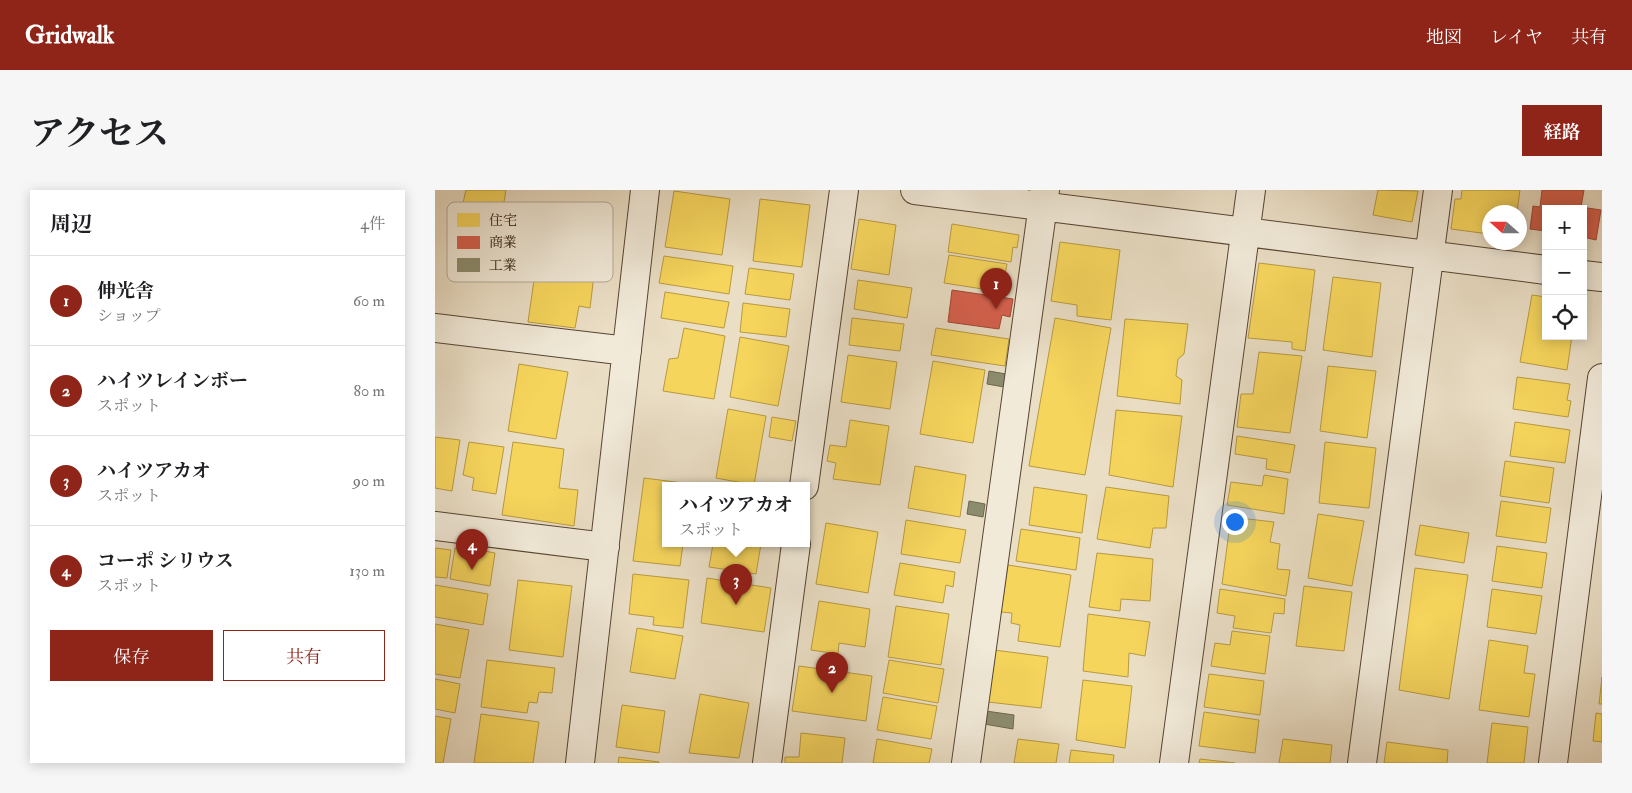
<!DOCTYPE html>
<html lang="ja">
<head>
<meta charset="utf-8">
<style>
  :root { --surface:#fff; --page:#f6f6f6; --text:#202124; --muted:#757577; --line:#e0e0e0; --accent:#8f2418 }
  body { margin:0; font-family:"IM FELL Double Pica","Noto Serif JP",serif; background:var(--page); color:var(--text) }
  .controls { position:absolute; right:15px; top:15px; display:grid; overflow:hidden; border-radius:0px; box-shadow:0 2px 12px #0003 }
  .controls button { width:45px; height:45px; display:grid; place-items:center; padding:0; border:0; border-bottom:1px solid var(--line); background:var(--surface); color:var(--text); font:25px sans-serif }
  .compass { position:absolute; left:1047px; top:15px; width:45px; height:45px; border-radius:50%; background:var(--surface); box-shadow:0 2px 12px #0003; rotate:291deg }
  .you { position:absolute; left:799px; top:331px; width:18px; height:18px; margin:-12px; border:4px solid #fff; border-radius:50%; background:#1a73e8; box-shadow:0 0 0 8px #1a73e833 }
  .badge { display:grid; place-items:center; width:32px; height:32px; border-radius:50%; background:var(--accent); color:#fff; font-size:16px; font-weight:700 }
  .pin { position:absolute; translate:-50% -41px; filter:drop-shadow(0 1px 2px #0008) }
  .pin::after { content:''; position:absolute; top:26px; width:18px; height:15px; background:inherit; clip-path:polygon(0 0,100% 0,50% 100%) }
  .popup { position:absolute; left:227px; top:292px; width:148px; height:65px; box-sizing:border-box; display:grid; place-content:center; border-radius:0px; background:var(--surface); filter:drop-shadow(0 1px 4px #0005); font-size:16px; white-space:nowrap; color:var(--muted) }
  .popup b { font-size:19px; color:var(--text) }
  .popup::after { content:''; position:absolute; left:50%; top:100%; margin-left:-10px; border:10px solid transparent; border-top-color:var(--surface) }
  .list { margin:0; padding:0; list-style:none }
  h2 { display:flex; justify-content:space-between; align-items:center; height:65px; margin:0; padding:0 20px; font-size:21px }
  h2 small { font-size:16px; font-weight:400; color:var(--muted) }
  .list li { display:grid; grid-template-columns:32px 1fr auto; gap:15px; align-items:center; box-sizing:border-box; height:90px; padding:0 20px; border-top:1px solid var(--line) }
  .list b { display:block; font-size:19px; white-space:nowrap }
  .list p { margin:0; font-size:16px; white-space:nowrap; color:var(--muted) }
  .list em { font-size:16px; font-style:normal; color:var(--muted) }
  .actions { display:flex; gap:10px; padding:15px 20px }
  .actions a { flex:1; padding:11px 0; border:1px solid var(--accent); border-radius:0px; text-align:center; font-size:18px; color:var(--accent) }
  .actions .main { background:var(--accent); color:#fff }
  .icon { flex:none; width:28px; height:28px; fill:none; stroke:currentColor; stroke-width:2; stroke-linecap:round; stroke-linejoin:round }
  .map { position:relative; flex:none; width:1167px; height:573px; overflow:hidden; border-radius:0px }
  header { display:flex; align-items:center; gap:30px; box-sizing:border-box; height:70px; padding:0 25px; background:var(--accent); color:#fff }
  header strong { font-size:24px }
  nav { display:flex; gap:28px; margin-inline-start:auto; font-size:18px }
  .intro { display:flex; align-items:center; justify-content:space-between; box-sizing:border-box; height:120px; padding:0 30px }
  h1 { margin:0; font-size:35px }
  .button { padding:12px 22px; border-radius:0px; background:var(--accent); color:#fff; font-size:18px; font-weight:700 }
  main { display:flex; gap:30px; padding:0 30px }
  aside { flex:1; background:var(--surface); border-radius:0px; box-shadow:0 2px 12px #0003 }
  .map>svg:first-child { display:block }
  .homes { fill:#f6d55c; stroke:#b89a41 }
  .shops { fill:#d6604d; stroke:#a14836 }
  .industry { fill:#8c8c6e; stroke:#6d674d }
  .lines { fill:none; stroke-linecap:round; stroke-linejoin:round }
  .street-casing { stroke:#574432; stroke-width:30 }
  .street { stroke:#f1ead9; stroke-width:28 }
  .key { fill:#f1ead9; stroke:#b4a998; stroke-width:1 }
  .key-label { font-size:14px; fill:#261001 }
</style>
</head>
<body>
<header>
<strong>Gridwalk</strong>
<nav><a>地図</a><a>レイヤ</a><a>共有</a></nav>
</header>
<div class="intro"><h1>アクセス</h1><a class="button">経路</a></div>
<main>
<aside>
<h2>周辺<small>4件</small></h2>
<ul class="list">
<li><span class="badge">1</span><div><b>伸光舎</b><p>ショップ</p></div><em>60 m</em></li>
<li><span class="badge">2</span><div><b>ハイツレインボー</b><p>スポット</p></div><em>80 m</em></li>
<li><span class="badge">3</span><div><b>ハイツアカオ</b><p>スポット</p></div><em>90 m</em></li>
<li><span class="badge">4</span><div><b>コーポ シリウス</b><p>スポット</p></div><em>130 m</em></li>
</ul>
<div class="actions"><a class="main">保存</a><a>共有</a></div>
</aside>
<div class="map">
<svg width="1167" height="573" viewBox="0 0 1167 573">
  <rect width="100%" height="100%" fill="#eadec5"/>
  <filter id="stains"><feTurbulence type="fractalNoise" baseFrequency=".004" numOctaves="4"/><feColorMatrix values="0 0 0 0 .2 0 0 0 0 .09 0 0 0 0 .02 0 0 0 .5 -.17"/></filter>
  <radialGradient id="worn" r=".72"><stop offset=".6" stop-color="#630" stop-opacity="0"/><stop offset="1" stop-color="#630" stop-opacity=".3"/></radialGradient>
  <path class="homes" d="M 31,0 L 71,0 L 67,24 L 109,31 L 106,52 L 38,41 L 42,19 L 27,17 Z
    M 943,0 L 983,1 L 977,32 L 938,25 Z
    M 1027,0 L 1085,0 L 1082,22 L 1054,22 L 1054,44 L 1016,39 L 1020,9 L 1026,9 Z
    M 239,1 L 295,9 L 287,65 L 230,57 Z
    M 325,9 L 375,15 L 367,77 L 318,71 Z
    M 424,29 L 461,35 L 454,85 L 416,79 Z
    M 517,34 L 584,45 L 582,58 L 578,57 L 576,72 L 513,62 Z
    M 625,52 L 685,60 L 676,130 L 642,126 L 642,115 L 616,111 Z
    M 514,65 L 572,74 L 567,102 L 509,93 Z
    M 229,66 L 298,76 L 294,104 L 224,93 Z
    M 824,73 L 880,80 L 870,161 L 857,159 L 857,152 L 813,148 Z
    M 101,76 L 159,85 L 155,118 L 144,116 L 140,138 L 93,132 Z
    M 314,78 L 359,84 L 355,110 L 310,104 Z
    M 898,87 L 946,93 L 937,167 L 888,160 Z
    M 423,90 L 477,98 L 472,128 L 419,119 Z
    M 230,102 L 294,112 L 289,138 L 226,128 Z
    M 1097,105 L 1111,107 L 1111,146 L 1137,146 L 1132,180 L 1085,172 Z
    M 308,113 L 355,119 L 351,147 L 305,142 Z
    M 417,128 L 469,134 L 465,161 L 414,155 Z
    M 620,128 L 676,138 L 650,285 L 594,276 Z
    M 690,129 L 753,134 L 749,164 L 743,169 L 741,186 L 747,190 L 745,214 L 682,206 Z
    M 249,138 L 290,146 L 279,209 L 228,201 L 234,169 L 243,168 Z
    M 501,138 L 574,149 L 570,176 L 496,165 Z
    M 305,147 L 354,156 L 343,216 L 295,207 Z
    M 824,162 L 867,166 L 855,243 L 802,237 L 806,204 L 818,204 Z
    M 413,165 L 462,172 L 455,219 L 406,212 Z
    M 498,171 L 550,180 L 538,253 L 485,244 Z
    M 84,174 L 133,182 L 121,249 L 73,241 Z
    M 893,176 L 941,181 L 932,248 L 885,241 Z
    M 1082,187 L 1135,194 L 1132,210 L 1136,211 L 1133,227 L 1078,219 Z
    M 293,219 L 331,226 L 319,295 L 281,288 Z
    M 681,220 L 747,226 L 738,297 L 674,285 Z
    M 337,227 L 361,231 L 357,251 L 334,247 Z
    M 415,230 L 454,236 L 445,295 L 398,289 L 401,273 L 392,271 L 395,255 L 411,257 Z
    M 1080,232 L 1135,240 L 1130,273 L 1075,266 Z
    M 802,246 L 860,255 L 855,283 L 831,279 L 832,269 L 800,264 Z
    M 0,247 L 25,250 L 17,301 L 0,298 Z
    M 34,252 L 69,257 L 61,304 L 37,300 L 39,288 L 28,285 Z
    M 78,252 L 129,259 L 124,298 L 143,300 L 139,336 L 67,325 Z
    M 890,252 L 941,258 L 934,318 L 884,313 Z
    M 1070,271 L 1119,278 L 1114,313 L 1065,306 Z
    M 480,276 L 531,285 L 525,327 L 473,318 Z
    M 829,285 L 853,289 L 849,324 L 792,315 L 796,292 L 827,296 Z
    M 209,288 L 256,294 L 256,296 L 231,296 L 231,354 L 248,354 L 245,376 L 198,371 Z
    M 599,297 L 652,305 L 647,343 L 594,335 Z
    M 671,297 L 734,306 L 731,338 L 718,338 L 715,358 L 662,349 Z
    M 1066,311 L 1116,318 L 1111,353 L 1061,346 Z
    M 883,324 L 929,331 L 917,396 L 873,388 Z
    M 796,327 L 839,332 L 835,352 L 845,354 L 842,379 L 855,380 L 851,406 L 787,394 Z
    M 471,330 L 531,340 L 525,373 L 466,364 Z
    M 391,333 L 443,342 L 433,403 L 381,394 Z
    M 985,335 L 1034,343 L 1029,373 L 980,365 Z
    M 586,339 L 645,348 L 641,380 L 581,371 Z
    M 278,354 L 326,354 L 321,384 L 274,377 Z
    M 1062,356 L 1112,363 L 1107,398 L 1057,391 Z
    M 0,358 L 16,360 L 12,388 L 0,387 Z
    M 20,358 L 36,360 L 34,370 L 42,372 L 44,360 L 60,363 L 55,396 L 15,389 Z
    M 662,363 L 718,369 L 715,411 L 686,409 L 685,421 L 654,417 Z
    M 465,373 L 520,382 L 518,397 L 511,395 L 508,413 L 459,405 Z
    M 573,375 L 636,385 L 625,457 L 583,451 L 585,435 L 576,433 L 577,423 L 566,422 Z
    M 980,378 L 1033,385 L 1014,509 L 964,500 Z
    M 198,384 L 254,390 L 248,438 L 218,435 L 219,427 L 194,424 Z
    M 272,388 L 336,398 L 329,442 L 266,433 Z
    M 83,390 L 137,396 L 128,467 L 74,460 Z
    M 0,395 L 53,404 L 48,435 L 0,427 Z
    M 869,396 L 917,402 L 909,461 L 861,456 Z
    M 785,399 L 850,409 L 849,424 L 839,423 L 836,443 L 798,438 L 800,426 L 782,423 Z
    M 1057,399 L 1107,406 L 1101,444 L 1052,437 Z
    M 384,411 L 435,419 L 430,457 L 404,453 L 403,464 L 376,460 Z
    M 461,416 L 514,424 L 506,475 L 453,467 Z
    M 653,424 L 715,432 L 710,466 L 694,463 L 693,487 L 648,481 Z
    M 0,434 L 34,440 L 25,488 L 0,484 Z
    M 202,438 L 248,446 L 240,489 L 195,482 Z
    M 797,441 L 835,446 L 830,484 L 776,476 L 780,453 L 795,455 Z
    M 1054,450 L 1093,456 L 1089,483 L 1100,484 L 1094,527 L 1044,520 Z
    M 559,460 L 613,467 L 606,518 L 553,512 Z
    M 52,470 L 120,478 L 117,503 L 104,502 L 102,513 L 94,512 L 92,523 L 46,517 Z
    M 454,470 L 509,479 L 503,513 L 448,503 Z
    M 364,476 L 437,486 L 431,531 L 357,521 Z
    M 774,484 L 829,491 L 825,525 L 769,517 Z
    M 1167,487 L 1167,514 L 1164,514 Z
    M 0,489 L 25,494 L 20,523 L 0,519 Z
    M 648,490 L 697,496 L 690,558 L 641,550 Z
    M 265,504 L 314,513 L 304,568 L 254,563 Z
    M 448,507 L 502,516 L 496,549 L 442,540 Z
    M 187,515 L 230,521 L 224,563 L 181,557 Z
    M 769,522 L 824,530 L 820,563 L 764,556 Z
    M 1161,523 L 1167,524 L 1167,552 L 1158,551 Z
    M 46,524 L 104,532 L 98,573 L 39,573 Z
    M 0,526 L 16,529 L 8,573 L 0,573 Z
    M 1057,533 L 1093,537 L 1089,573 L 1052,573 Z
    M 366,543 L 410,548 L 407,573 L 350,573 L 350,567 L 364,567 Z
    M 442,549 L 497,559 L 494,573 L 438,573 Z
    M 583,549 L 624,554 L 621,573 L 579,573 Z
    M 848,549 L 897,555 L 895,573 L 844,573 Z
    M 952,552 L 1013,560 L 1012,573 L 949,573 Z
    M 636,560 L 679,565 L 678,573 L 634,573 Z
    M 184,567 L 224,572 L 224,573 L 183,573 Z
    M 765,569 L 800,573 L 764,573 Z"/>
  <path class="shops" d="M 1107,0 L 1149,0 L 1146,17 L 1166,20 L 1161,50 L 1148,47 L 1148,19 L 1111,19 L 1111,41 L 1095,39 L 1098,16 L 1105,17 Z
    M 517,100 L 578,109 L 575,127 L 567,125 L 564,139 L 513,132 Z"/>
  <path class="industry" d="M 554,181 L 571,184 L 569,197 L 552,194 Z
    M 534,311 L 550,314 L 548,327 L 532,324 Z
    M 551,521 L 579,525 L 578,539 L 549,534 Z"/>
  <g class="lines">
    <g class="street-casing">
      <path id="street" d="M 480,0 L 1111,80
        M 1148,85 L 1167,87
        M 0,138 L 192,161
        M 369,296 L 409,0
        M 0,336 L 170,357
        M 145,573 L 210,0
        M 332,573 L 361,354
        M 531,573 L 610,0
        M 739,573 L 816,0
        M 927,573 L 1003,0
        M 1118,573 L 1167,188"/>
    </g>
    <use href="#street" class="street"/>
  </g>
  <rect x="12" y="12" width="166" height="80" rx="8" class="key"/>
  <rect x="22" y="23" width="23" height="14" fill="#f6d55c"/>
  <rect x="22" y="46" width="23" height="13" fill="#d6604d"/>
  <rect x="22" y="68" width="23" height="14" fill="#8c8c6e"/>
  <g class="key-label">
    <text x="54" y="35">住宅</text>
    <text x="54" y="57">商業</text>
    <text x="54" y="80">工業</text>
  </g>
  <rect width="100%" height="100%" filter="url(#stains)"/>
  <rect width="100%" height="100%" fill="url(#worn)"/>
</svg>
<div class="controls">
<button>+</button>
<button>−</button>
<button><svg class="icon" aria-label="locate" viewBox="0 0 24 24"><circle cx="12" cy="12" r="6"/><path d="M12 2v4M12 18v4M2 12h4M18 12h4"/></svg></button>
</div>
<svg class="compass" viewBox="-18 -18 36 36"><path d="M0-13l5 13h-10z" fill="#e53935"/><path d="M0 13l5-13h-10z" fill="#757577"/></svg>
<div class="you"></div>
<div class="pin badge" style="left:561px;top:119px">1</div>
<div class="pin badge" style="left:397px;top:503px">2</div>
<div class="pin badge" style="left:301px;top:415px">3</div>
<div class="popup"><b>ハイツアカオ</b>スポット</div>
<div class="pin badge" style="left:37px;top:380px">4</div>
</div>
</main>
</body>
</html>
